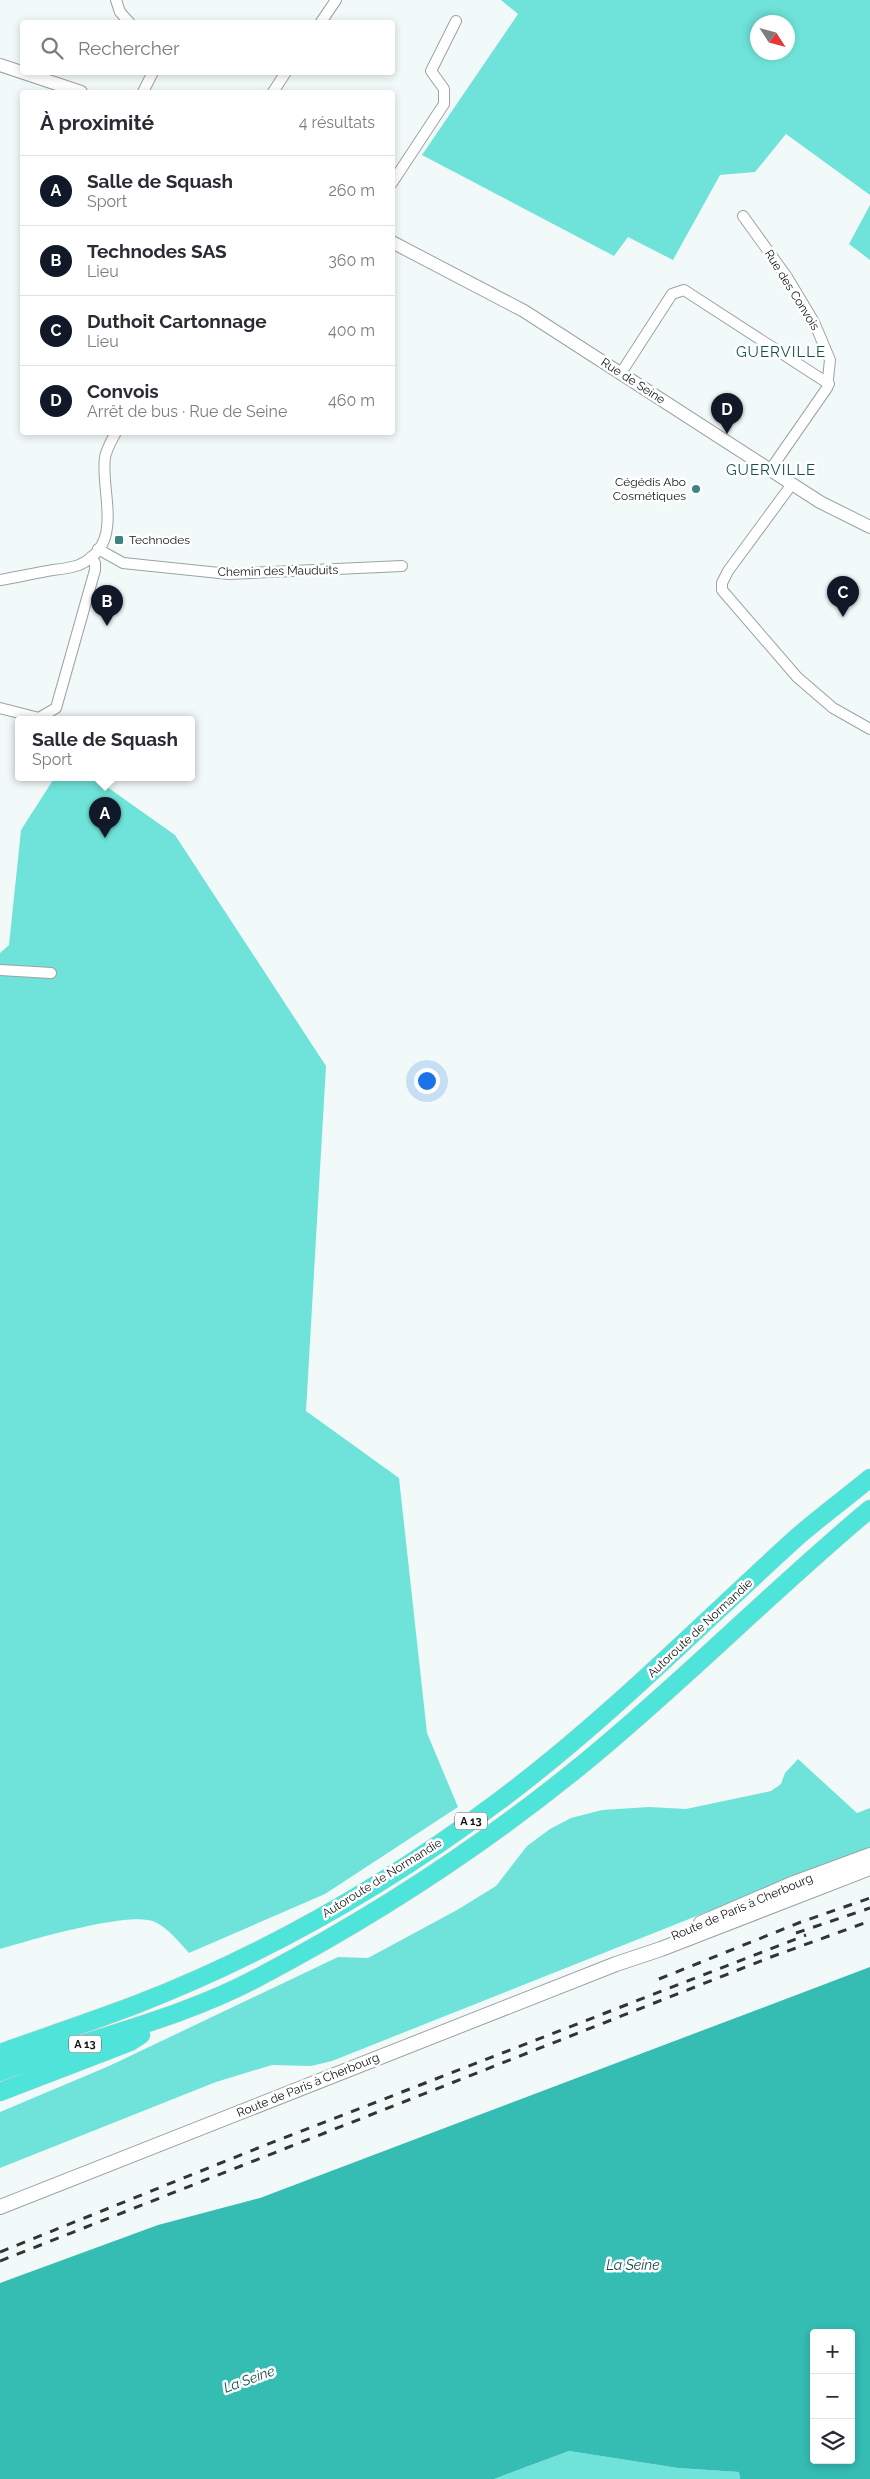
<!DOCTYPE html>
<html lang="fr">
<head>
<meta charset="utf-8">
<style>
  :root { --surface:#fff; --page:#f7f7f7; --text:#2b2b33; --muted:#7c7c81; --line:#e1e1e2; --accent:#111827 }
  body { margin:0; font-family:Raleway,sans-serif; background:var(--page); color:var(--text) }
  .controls { position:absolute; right:15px; bottom:15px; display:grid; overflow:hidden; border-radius:5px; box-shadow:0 2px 8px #0003 }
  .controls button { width:45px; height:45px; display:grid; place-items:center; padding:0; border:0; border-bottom:1px solid var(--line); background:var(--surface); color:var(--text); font:25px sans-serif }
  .compass { position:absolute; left:750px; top:15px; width:45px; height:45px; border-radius:50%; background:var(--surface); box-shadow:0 2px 8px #0003; rotate:126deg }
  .you { position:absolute; left:426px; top:1080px; width:18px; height:18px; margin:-12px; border:4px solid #fff; border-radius:50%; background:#1a73e8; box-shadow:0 0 0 8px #1a73e833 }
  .badge { display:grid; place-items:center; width:32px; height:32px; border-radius:50%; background:var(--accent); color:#fff; font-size:16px; font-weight:700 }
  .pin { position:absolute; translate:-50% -41px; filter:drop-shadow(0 1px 2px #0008) }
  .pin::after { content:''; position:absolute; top:26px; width:18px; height:15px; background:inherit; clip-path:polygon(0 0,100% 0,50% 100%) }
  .popup { position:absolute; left:15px; top:716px; width:180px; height:65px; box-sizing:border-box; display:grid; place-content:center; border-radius:5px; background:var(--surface); filter:drop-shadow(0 1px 4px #0005); font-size:16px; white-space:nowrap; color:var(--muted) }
  .popup b { font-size:19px; color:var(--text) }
  .popup::after { content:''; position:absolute; left:50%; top:100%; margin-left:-10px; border:10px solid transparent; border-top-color:var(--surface) }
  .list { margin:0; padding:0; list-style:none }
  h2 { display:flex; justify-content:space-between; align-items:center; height:65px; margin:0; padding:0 20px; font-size:21px }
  h2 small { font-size:16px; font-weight:400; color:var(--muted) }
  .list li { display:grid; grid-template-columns:32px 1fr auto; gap:15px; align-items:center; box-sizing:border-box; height:70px; padding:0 20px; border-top:1px solid var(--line) }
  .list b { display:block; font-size:19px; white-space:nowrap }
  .list p { margin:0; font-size:16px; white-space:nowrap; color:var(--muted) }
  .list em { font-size:16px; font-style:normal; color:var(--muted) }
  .icon { flex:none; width:28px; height:28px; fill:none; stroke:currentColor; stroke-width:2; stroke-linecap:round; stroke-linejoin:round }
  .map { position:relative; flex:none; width:870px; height:2479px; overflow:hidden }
  .search { position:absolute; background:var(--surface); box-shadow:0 2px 8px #0003; left:20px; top:20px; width:375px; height:55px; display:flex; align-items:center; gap:12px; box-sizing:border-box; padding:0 18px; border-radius:5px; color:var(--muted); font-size:19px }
  .panel { position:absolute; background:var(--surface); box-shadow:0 2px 8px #0003; left:20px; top:90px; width:375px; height:345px; border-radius:5px }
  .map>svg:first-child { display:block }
  .green { fill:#6fe3d9; fill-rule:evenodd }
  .water { fill:#35bcb3; fill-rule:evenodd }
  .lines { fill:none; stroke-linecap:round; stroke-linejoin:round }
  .minor-casing { stroke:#9ca3a2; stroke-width:12 }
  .tertiary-casing { stroke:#9ca3a2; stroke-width:14 }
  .secondary-casing { stroke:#9ca3a2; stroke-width:16 }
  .motorway-casing { stroke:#d5d5d5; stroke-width:19 }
  .minor { stroke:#fff; stroke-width:10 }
  .tertiary { stroke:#fff; stroke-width:12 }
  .secondary { stroke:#fff; stroke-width:14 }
  .motorway { stroke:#4fe4d9; stroke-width:18 }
  .rail { stroke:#313534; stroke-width:3; stroke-dasharray:9 9; stroke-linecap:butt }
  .poi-dot { fill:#3e857f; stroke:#fff; stroke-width:2 }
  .labels { text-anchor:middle; stroke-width:5; stroke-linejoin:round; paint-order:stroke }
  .shield { fill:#fff; stroke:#5a5c5c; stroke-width:1 }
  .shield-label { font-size:11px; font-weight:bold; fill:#131616 }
  .street-label { font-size:12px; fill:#131616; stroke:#fff }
  .poi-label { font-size:12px; fill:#131616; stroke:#fff; text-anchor:end }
  .water-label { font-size:14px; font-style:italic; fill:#154d49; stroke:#fff }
  .quarter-label { font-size:15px; letter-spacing:1px; fill:#134f4b; stroke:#fff }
</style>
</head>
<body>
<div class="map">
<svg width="870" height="2479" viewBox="0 0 870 2479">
  <rect width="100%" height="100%" fill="#f2faf9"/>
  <path class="green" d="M 501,0 L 870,0 L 870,195 L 786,134 L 755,172 L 720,175 L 673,260 L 628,237 L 614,256 L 422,155 L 518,14 ZM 788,22 L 788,52 L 758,52 L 758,22 Z
    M 870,205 L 870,260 L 849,244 Z
    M 55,777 L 93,777 L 175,835 L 326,1066 L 306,1411 L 399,1478 L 427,1733 L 458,1807 L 325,1894 L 189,1953 C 180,1943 168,1928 155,1922 C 131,1910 28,1941 0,1949 L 0,953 L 9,945 L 21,830 Z
    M 798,1759 L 857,1813 L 870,1808 L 870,1847 L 332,2061 L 311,2066 L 272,2065 L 216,2082 L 0,2168 L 0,2112 L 109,2066 L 338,1957 L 368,1958 L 457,1910 L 496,1886 L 527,1846 L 550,1829 L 571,1818 L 602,1810 L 649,1807 L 686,1809 L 771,1791 L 781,1784 L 785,1773 Z
    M 569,2451 L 678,2468 L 739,2472 L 740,2479 L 494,2479 Z"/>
  <path class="water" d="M 870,1967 L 870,2479 L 740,2479 L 739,2472 L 678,2468 L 569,2451 L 494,2479 L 0,2479 L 0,2283 L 158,2225 L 260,2198 ZM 814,2333 L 851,2333 L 851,2460 L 814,2460 Z"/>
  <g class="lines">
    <g class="minor-casing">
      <path id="minor" d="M 116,0 L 120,12 L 129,22
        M 321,22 L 336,0
        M 143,92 L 153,72
        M 273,92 L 286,72
        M 392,183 L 444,104 L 444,89 L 431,71 L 456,21
        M 743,216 L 787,277 L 814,322 L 830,360 L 827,388 L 770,470
        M 621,373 L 672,294 L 684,290 L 829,384
        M 792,484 L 728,571 L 722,583 L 722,590 L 797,677 L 833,708 L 870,729
        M 98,549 L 123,563 L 229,574 L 402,566
        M 0,580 C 18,577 35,573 53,570 C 62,569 71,568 79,565 C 126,544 100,493 105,457 C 107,448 112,440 116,432
        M 0,708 L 39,718 L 56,708 L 95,570 L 95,563 L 91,557
        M 0,970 L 51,973"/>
    </g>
    <g class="tertiary-casing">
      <path id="tertiary" d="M 0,65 L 81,92
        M 392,242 L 524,311 L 820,502 L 870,527"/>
    </g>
    <g class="secondary-casing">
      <path id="secondary" d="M 701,1923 L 794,1883 L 870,1855
        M 0,2207 L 616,1964 L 661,1949 L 870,1868"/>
    </g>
    <g class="motorway-casing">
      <path id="motorway" d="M 0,2053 C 45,2037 90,2022 135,2005 C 264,1955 388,1884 499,1801 C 605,1722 698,1627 796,1538 C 820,1517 846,1498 870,1478
        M 0,2072 C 85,2039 176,2021 257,1978 C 377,1915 486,1844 590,1758 C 687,1678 774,1589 870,1509
        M 0,2092 L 130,2042 L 141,2035"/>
    </g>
    <use href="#minor" class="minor"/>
    <use href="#tertiary" class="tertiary"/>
    <use href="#secondary" class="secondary"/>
    <use href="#motorway" class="motorway"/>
    <path class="rail" d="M 796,1933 L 870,1908
      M 659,1979 L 801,1922 L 870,1898
      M 0,2252 L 258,2148 L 806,1935
      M 0,2261 L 771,1957 L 870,1921"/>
  </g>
  <g class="poi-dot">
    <circle cx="696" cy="489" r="5"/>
    <rect x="114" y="535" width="10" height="10" rx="2.5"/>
  </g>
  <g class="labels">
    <g class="shield">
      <rect x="455" y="1812.5" width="32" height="17" rx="4"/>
      <rect x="69" y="2035.5" width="32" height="17" rx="4"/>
    </g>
    <g class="shield-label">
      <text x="471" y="1825">A 13</text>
      <text x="85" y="2048">A 13</text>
    </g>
    <g class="street-label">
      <text transform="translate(792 290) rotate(58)" y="4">Rue des Convois</text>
      <text transform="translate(633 381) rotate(33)" y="4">Rue de Seine</text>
      <text transform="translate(278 571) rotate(-1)" y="4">Chemin des Mauduits</text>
      <text transform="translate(700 1628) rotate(-43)" y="4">Autoroute de Normandie</text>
      <text transform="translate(382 1878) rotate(-32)" y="4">Autoroute de Normandie</text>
      <text transform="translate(742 1907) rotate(-23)" y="4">Route de Paris à Cherbourg</text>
      <text transform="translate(308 2085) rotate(-22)" y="4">Route de Paris à Cherbourg</text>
    </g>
    <g class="poi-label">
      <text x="686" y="486">Cégédis Abo<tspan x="686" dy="14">Cosmétiques</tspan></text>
      <text x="129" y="544" text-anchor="start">Technodes</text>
    </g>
    <g class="water-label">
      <text x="633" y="2270">La Seine</text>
      <text transform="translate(249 2379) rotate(-20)" y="5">La Seine</text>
    </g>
    <g class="quarter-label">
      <text x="781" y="357">GUERVILLE</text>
      <text x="771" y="475">GUERVILLE</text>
    </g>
  </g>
</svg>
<div class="controls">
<button>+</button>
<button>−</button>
<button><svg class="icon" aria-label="layers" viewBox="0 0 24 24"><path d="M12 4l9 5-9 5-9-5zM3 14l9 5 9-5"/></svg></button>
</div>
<svg class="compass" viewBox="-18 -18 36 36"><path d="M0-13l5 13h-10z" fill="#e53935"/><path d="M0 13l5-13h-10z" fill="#7c7c81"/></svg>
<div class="you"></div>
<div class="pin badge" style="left:105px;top:838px">A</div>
<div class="popup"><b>Salle de Squash</b>Sport</div>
<div class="pin badge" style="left:107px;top:626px">B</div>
<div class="pin badge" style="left:843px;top:617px">C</div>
<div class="pin badge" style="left:727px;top:434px">D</div>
<div class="search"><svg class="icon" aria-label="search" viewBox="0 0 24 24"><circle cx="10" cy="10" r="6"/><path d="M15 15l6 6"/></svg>Rechercher</div>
<section class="panel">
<h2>À proximité<small>4 résultats</small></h2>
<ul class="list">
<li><span class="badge">A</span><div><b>Salle de Squash</b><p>Sport</p></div><em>260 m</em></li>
<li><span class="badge">B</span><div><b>Technodes SAS</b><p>Lieu</p></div><em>360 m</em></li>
<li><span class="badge">C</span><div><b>Duthoit Cartonnage</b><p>Lieu</p></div><em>400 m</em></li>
<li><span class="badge">D</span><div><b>Convois</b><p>Arrêt de bus · Rue de Seine</p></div><em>460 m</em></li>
</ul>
</section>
</div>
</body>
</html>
